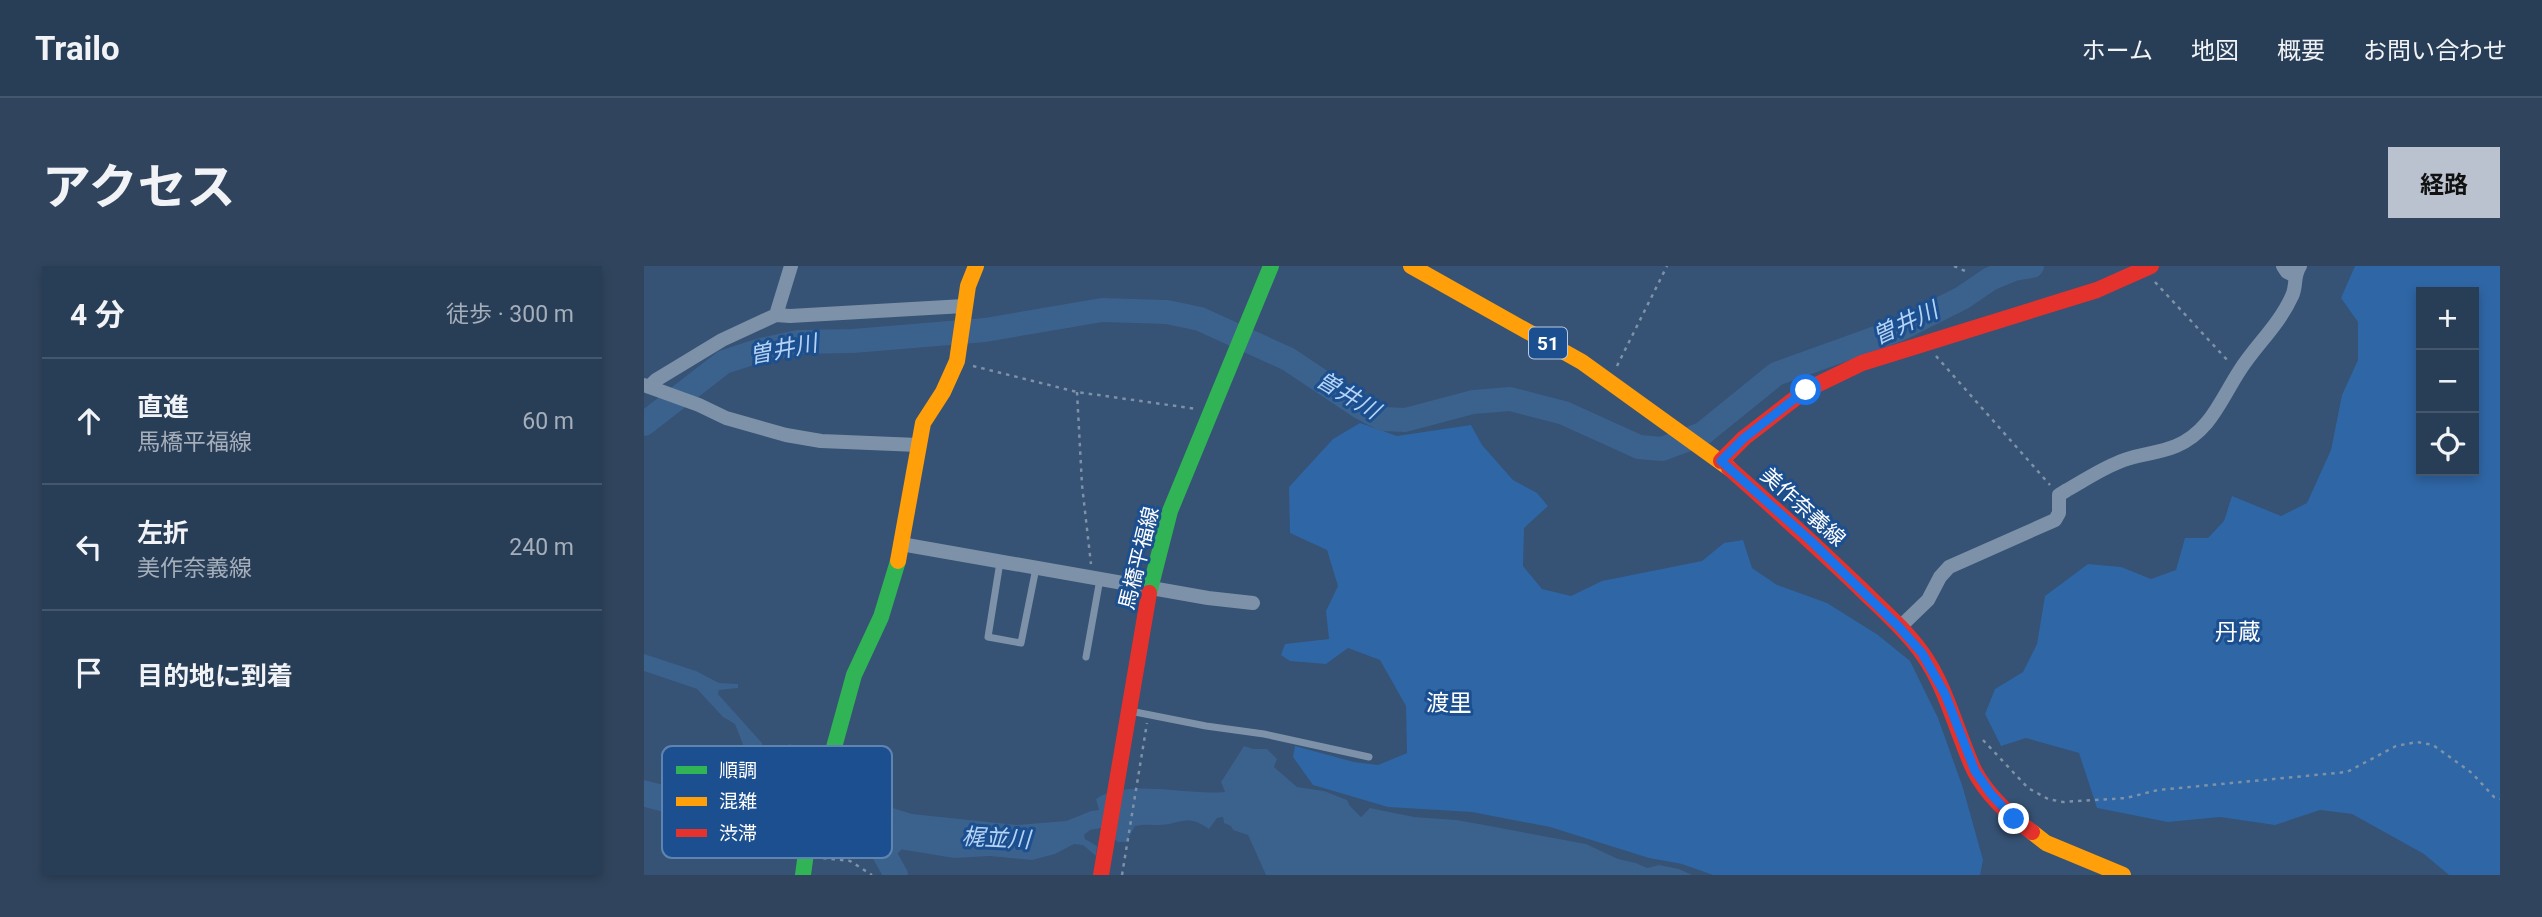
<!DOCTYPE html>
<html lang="ja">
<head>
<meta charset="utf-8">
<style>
  :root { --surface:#283e57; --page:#30455d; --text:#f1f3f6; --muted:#a5aeba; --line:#44576d; --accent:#b9c2ce }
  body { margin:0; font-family:Roboto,"Noto Sans JP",sans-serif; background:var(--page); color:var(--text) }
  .controls { position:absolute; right:21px; top:21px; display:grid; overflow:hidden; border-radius:0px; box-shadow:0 4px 10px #0003 }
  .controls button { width:63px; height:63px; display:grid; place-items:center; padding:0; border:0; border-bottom:2px solid var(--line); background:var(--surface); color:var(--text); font:35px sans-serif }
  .stop { position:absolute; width:21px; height:21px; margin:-16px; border:5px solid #1a73e8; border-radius:50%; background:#fff }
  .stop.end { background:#1a73e8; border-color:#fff; box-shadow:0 2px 7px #0008 }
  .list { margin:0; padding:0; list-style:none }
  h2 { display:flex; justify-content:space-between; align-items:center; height:91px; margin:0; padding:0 28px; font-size:30px }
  h2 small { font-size:23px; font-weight:400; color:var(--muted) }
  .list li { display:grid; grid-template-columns:46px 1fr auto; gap:21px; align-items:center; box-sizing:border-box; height:126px; padding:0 28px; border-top:2px solid var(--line) }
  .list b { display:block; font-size:26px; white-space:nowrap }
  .list p { margin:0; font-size:23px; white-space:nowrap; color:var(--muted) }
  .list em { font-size:23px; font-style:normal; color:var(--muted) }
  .icon { flex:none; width:38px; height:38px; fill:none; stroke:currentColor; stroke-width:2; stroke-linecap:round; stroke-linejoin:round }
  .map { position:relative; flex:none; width:1856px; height:609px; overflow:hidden; border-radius:0px }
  header { display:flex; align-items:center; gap:42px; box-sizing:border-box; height:98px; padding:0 35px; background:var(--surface); border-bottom:2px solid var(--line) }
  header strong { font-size:33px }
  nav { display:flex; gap:38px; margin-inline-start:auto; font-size:24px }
  .intro { display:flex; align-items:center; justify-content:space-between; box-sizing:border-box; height:168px; padding:0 42px }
  h1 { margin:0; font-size:49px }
  .button { padding:18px 32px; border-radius:0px; background:var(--accent); color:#111; font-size:24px; font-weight:700 }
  main { display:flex; gap:42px; padding:0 42px }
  aside { flex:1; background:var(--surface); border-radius:0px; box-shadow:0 4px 10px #0003 }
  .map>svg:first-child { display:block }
  .green { fill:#2f66a5; fill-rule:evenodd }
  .water { fill:#3b618d }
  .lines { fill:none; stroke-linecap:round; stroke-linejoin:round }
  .river { stroke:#3b618d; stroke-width:24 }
  .path { stroke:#7d92a8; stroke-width:2.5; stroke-dasharray:3.5 5; stroke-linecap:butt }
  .lane { stroke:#7d92a8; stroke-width:7 }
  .street { stroke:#7d92a8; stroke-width:14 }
  .fast { stroke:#30b455; stroke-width:16 }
  .slow { stroke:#ff9f0a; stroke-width:16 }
  .jam { stroke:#e5322d; stroke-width:16 }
  .route { stroke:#1a73e8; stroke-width:9 }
  .labels { text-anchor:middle; stroke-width:6; stroke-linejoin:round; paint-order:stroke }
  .shield { fill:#1b4f8f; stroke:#bbcadd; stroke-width:2 }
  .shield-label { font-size:19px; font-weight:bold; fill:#fff }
  .street-label { font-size:21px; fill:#fff; stroke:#1b4f8f }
  .water-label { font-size:23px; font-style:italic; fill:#b5d3f5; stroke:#1b4f8f }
  .neighbourhood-label { font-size:23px; fill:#fff; stroke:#1b4f8f }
  .key { fill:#1b4f8f; stroke:#5f84b1; stroke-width:2 }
  .key-label { font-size:19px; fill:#fff }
</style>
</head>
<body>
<header>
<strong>Trailo</strong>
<nav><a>ホーム</a><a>地図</a><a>概要</a><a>お問い合わせ</a></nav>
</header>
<div class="intro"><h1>アクセス</h1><a class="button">経路</a></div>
<main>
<aside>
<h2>4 分<small>徒歩 · 300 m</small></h2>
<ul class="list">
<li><svg class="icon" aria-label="ahead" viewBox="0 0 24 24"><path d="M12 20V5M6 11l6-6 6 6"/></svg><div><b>直進</b><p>馬橋平福線</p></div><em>60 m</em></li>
<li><svg class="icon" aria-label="left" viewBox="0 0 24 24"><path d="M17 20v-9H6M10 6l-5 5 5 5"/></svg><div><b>左折</b><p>美作奈義線</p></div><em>240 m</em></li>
<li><svg class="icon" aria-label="arrive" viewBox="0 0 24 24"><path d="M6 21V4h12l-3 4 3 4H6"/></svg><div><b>目的地に到着</b></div></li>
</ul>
</aside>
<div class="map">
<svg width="1856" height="609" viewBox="0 0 1856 609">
  <rect width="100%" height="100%" fill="#365274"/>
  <path class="green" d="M 1711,0 L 1856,0 L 1856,609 L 1805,609 L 1780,588 L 1708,548 L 1676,544 L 1631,559 L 1576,551 L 1524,556 L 1453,542 L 1435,487 L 1382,472 L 1357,480 L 1341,448 L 1351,423 L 1379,406 L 1393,378 L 1401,330 L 1444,298 L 1477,301 L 1507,313 L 1532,304 L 1541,272 L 1564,272 L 1580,255 L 1588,230 L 1637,250 L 1663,237 L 1687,184 L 1698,129 L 1714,94 L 1714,56 L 1697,32 ZM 1830,26 L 1830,205 L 1777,205 L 1777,26 Z
    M 716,157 L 753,170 L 827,159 L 838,179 L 869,214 L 893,227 L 904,240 L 880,262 L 879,300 L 898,323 L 927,330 L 958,315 L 1058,295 L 1080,277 L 1099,274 L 1108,302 L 1133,319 L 1183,337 L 1234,369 L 1266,395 L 1294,452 L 1319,522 L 1339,594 L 1336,609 L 1069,609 L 1038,598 L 1005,592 L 906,561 L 828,546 L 744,541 L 669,519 L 649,491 L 651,480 L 710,496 L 734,499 L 763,487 L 762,440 L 736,394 L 704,382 L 682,398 L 646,395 L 637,389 L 641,378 L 685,373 L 682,345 L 694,320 L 683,284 L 646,267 L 645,221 L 689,173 Z"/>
  <path class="water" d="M 0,388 L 52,405 L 75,417 L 94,418 L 94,422 L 75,424 L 74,428 L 118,477 L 120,502 L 123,508 C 140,511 150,506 161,520 L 172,518 L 268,548 L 373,559 L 422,555 L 447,545 L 455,544 L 452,533 C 484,512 543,530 581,526 L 577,516 L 600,480 L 609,483 L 623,483 L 633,493 L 630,501 L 653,521 L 680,525 L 703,534 L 706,540 L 717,551 L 726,542 L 770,551 L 813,554 L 942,578 L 974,593 L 992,597 L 1003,602 L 1015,599 L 1035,603 L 1048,609 L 622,609 L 604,569 L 589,564 L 587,560 L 580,557 L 579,551 L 573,552 L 565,563 C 543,547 537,558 515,559 C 506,559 500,558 491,560 L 482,576 L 474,576 L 457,562 L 446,564 L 440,569 L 441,573 L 453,580 L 452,590 L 439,579 L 430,578 L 411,588 L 388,594 L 346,590 L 310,592 L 255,583 C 241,587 220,582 206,575 L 32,549 L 0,541 L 0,514 L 20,519 L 27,514 L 100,516 L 107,510 L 104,491 L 91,458 L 79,451 L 53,423 L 0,405 Z
    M 146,478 C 164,490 183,486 200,497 L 199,507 L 190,507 L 172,494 L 150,489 L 142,483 L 142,480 Z"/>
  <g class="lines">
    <path class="river" d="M 0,158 L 80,96 L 117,84 L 154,76 L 209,75 L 341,64 L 458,44 L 523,46 L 556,53 L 644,93 L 716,141 L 739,153 L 761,154 L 829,136 L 866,133 L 920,147 L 995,181 L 1018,183 L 1058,168 L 1132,108 L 1254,64 L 1318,32 L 1346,13 L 1370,3 L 1388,0
      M 252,609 L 239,586 L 257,566"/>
    <path class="path" d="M 1310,0 L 1321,5
      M 1511,16 L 1585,96
      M 1292,90 L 1406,219
      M 329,100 L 433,126 L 553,143
      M 973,100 L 1023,0
      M 433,126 L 438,219 L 447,298
      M 1339,474 L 1384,522 L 1404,533 L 1419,536 L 1482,532 L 1514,524 L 1703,506 L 1752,480 L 1773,476 L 1789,479 L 1828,507 L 1850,531 L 1856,533
      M 179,592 L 206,595 L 228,609
      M 478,609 L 503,457"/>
    <path class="lane" d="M 356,296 L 344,371 L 377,377 L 392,302
      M 442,391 L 456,313
      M 486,445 L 562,460 L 620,468 L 725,491"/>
    <path class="street" d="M 1639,0 L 1643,6 L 1651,10
      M 132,49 L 146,50 L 320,40
      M 0,119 L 55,139 L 82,152 L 142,169 L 177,175 L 274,179
      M 5,121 L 12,114 L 78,74 L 132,49 L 147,0
      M 257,278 L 564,332 L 609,337
      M 1256,361 L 1284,334 L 1296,311 L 1305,301 L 1411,254 L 1415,247 L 1415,229 L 1423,224 C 1441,214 1460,201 1480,194 C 1497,188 1515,187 1532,180 C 1566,166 1577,133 1596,104 C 1612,79 1635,59 1648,30 C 1653,20 1649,10 1656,0"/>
    <path class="fast" d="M 505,327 L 526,245 L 627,0
      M 159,609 L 163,579 L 210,409 L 237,351 L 254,295"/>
    <path class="slow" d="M 767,0 L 938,96 L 1085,202
      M 254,295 L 279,157 L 299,126 L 313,95 L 324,20 L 332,0
      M 1388,566 L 1402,577 L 1479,609"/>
    <path class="jam" d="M 1077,195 L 1100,172 L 1162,124 L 1218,97 L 1453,24 L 1507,0
      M 1085,202 C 1129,241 1172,280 1215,321 C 1236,342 1260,362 1278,387 C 1303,422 1312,465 1330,504 C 1343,529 1366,550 1388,566
      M 457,609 L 505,327"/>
  </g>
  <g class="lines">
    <path class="route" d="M 1162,124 L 1100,172 L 1077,195 L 1167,275 L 1255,361 L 1278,387 L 1301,428 L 1331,505 L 1347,528 L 1370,553"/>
  </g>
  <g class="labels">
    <rect class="shield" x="885" y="61.5" width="38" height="31" rx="5"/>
    <g class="shield-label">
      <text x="904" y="84">51</text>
    </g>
    <g class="street-label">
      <text transform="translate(1159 241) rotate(42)" y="7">美作奈義線</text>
      <text transform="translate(495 292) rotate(-76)" y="7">馬橋平福線</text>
    </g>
    <g class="water-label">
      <text transform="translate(1261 57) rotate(-25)" y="8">曽井川</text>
      <text transform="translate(139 83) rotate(-11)" y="8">曽井川</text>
      <text transform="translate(704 129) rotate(31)" y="8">曽井川</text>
      <text transform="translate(352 572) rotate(3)" y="8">梶並川</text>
    </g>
    <g class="neighbourhood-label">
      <text x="1594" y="374">丹蔵</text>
      <text x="805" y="445">渡里</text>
    </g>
  </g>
  <rect x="18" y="480" width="230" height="112" rx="10" class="key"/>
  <rect x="32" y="500" width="31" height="8" fill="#30b455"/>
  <rect x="32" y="531" width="31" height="9" fill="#ff9f0a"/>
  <rect x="32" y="563" width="31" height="8" fill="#e5322d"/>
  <g class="key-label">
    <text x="75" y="511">順調</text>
    <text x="75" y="542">混雑</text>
    <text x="75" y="574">渋滞</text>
  </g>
</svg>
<div class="controls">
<button>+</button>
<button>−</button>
<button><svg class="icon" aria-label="locate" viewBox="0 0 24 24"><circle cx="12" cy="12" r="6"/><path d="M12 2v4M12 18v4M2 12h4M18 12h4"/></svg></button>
</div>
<div class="stop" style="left:1162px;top:124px"></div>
<div class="stop end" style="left:1370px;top:553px"></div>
</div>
</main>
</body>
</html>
